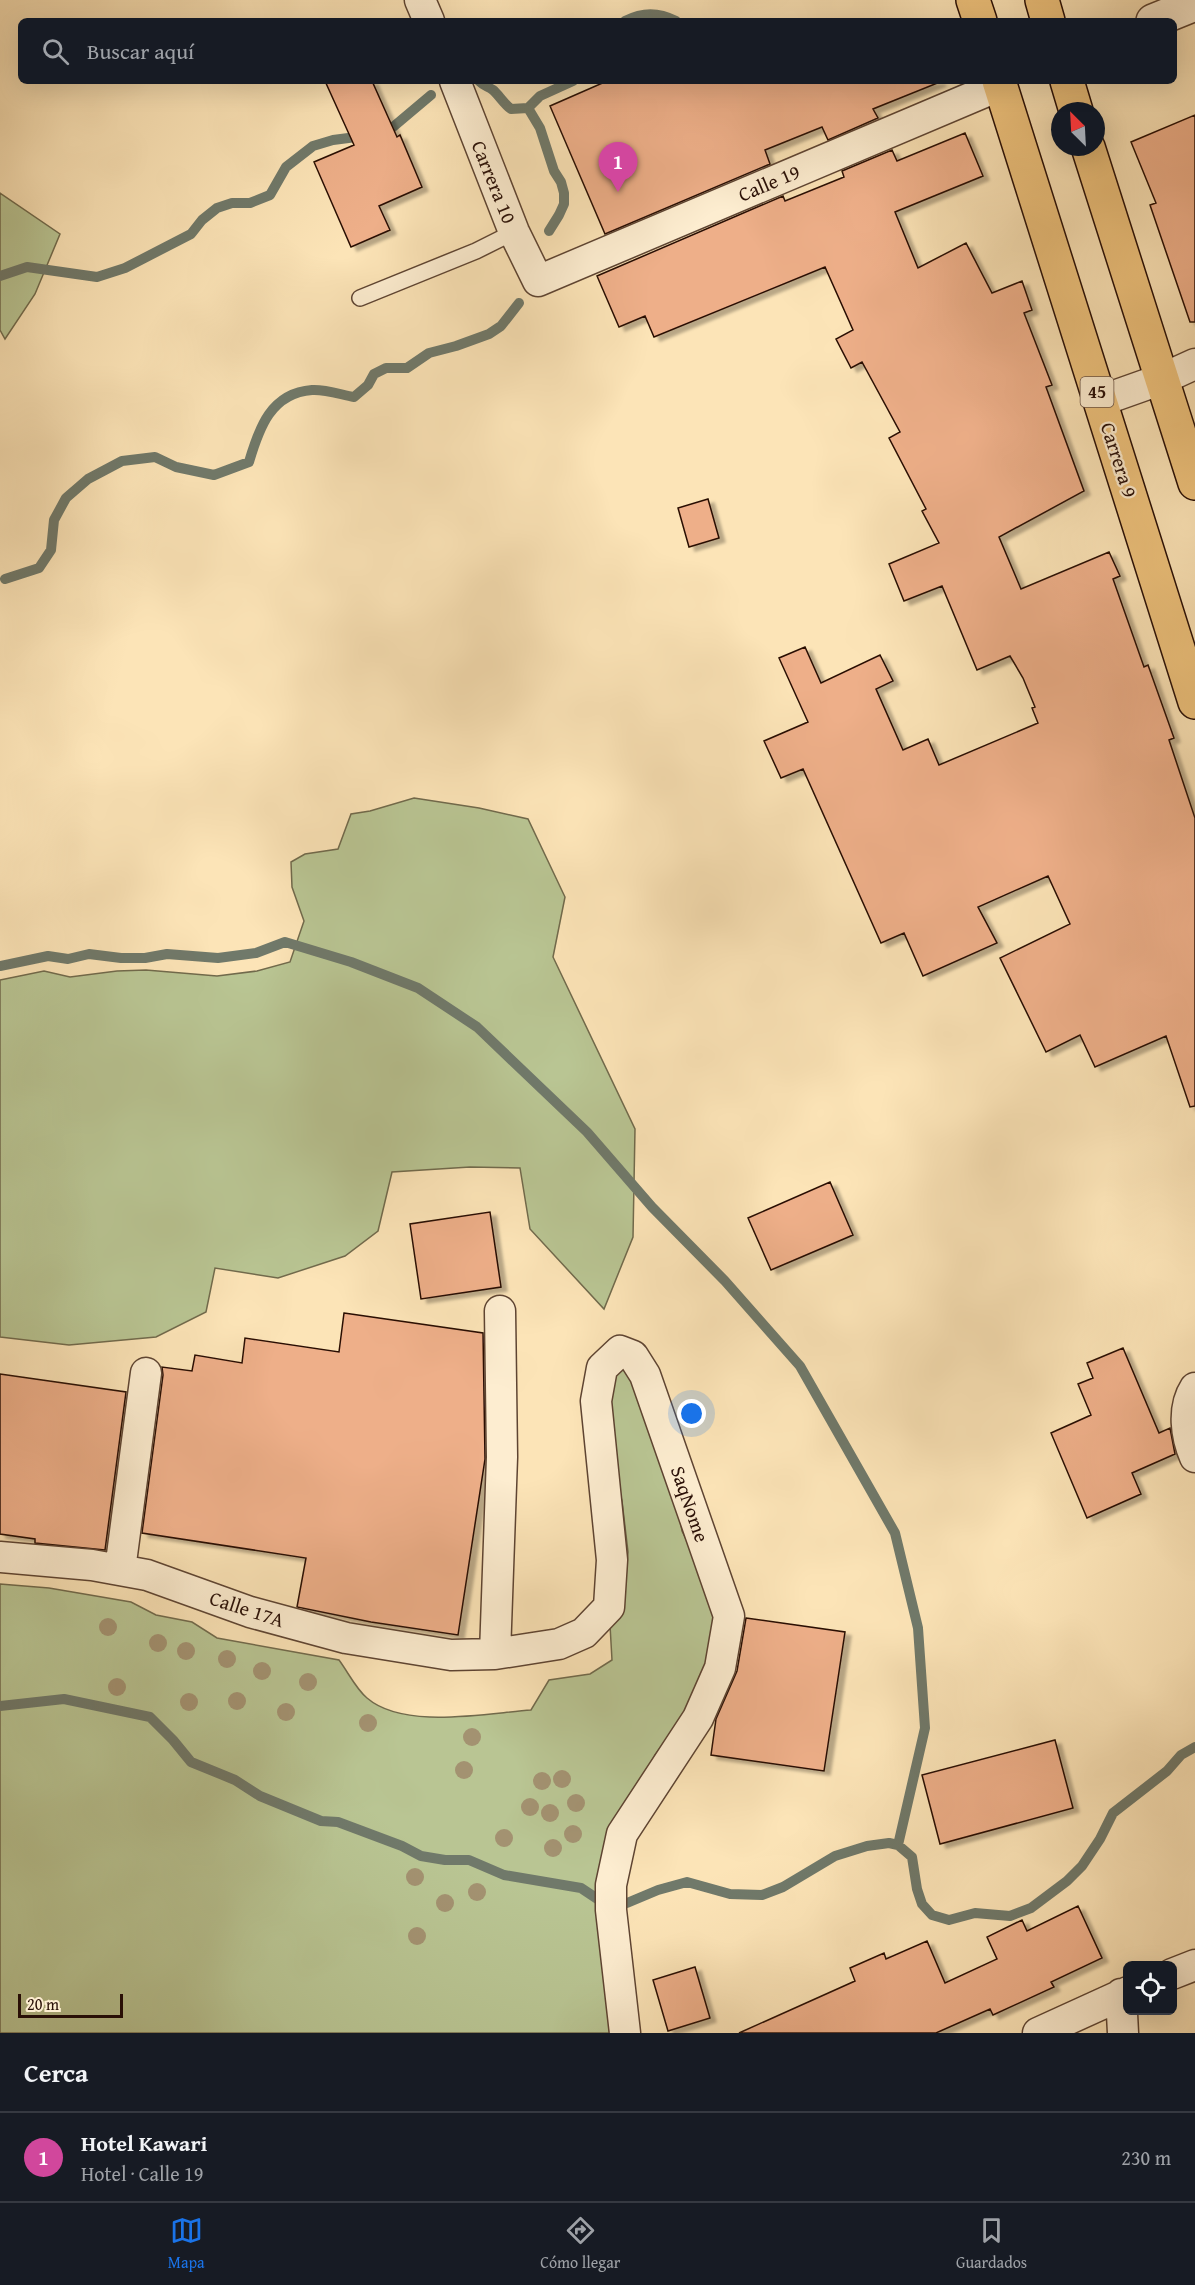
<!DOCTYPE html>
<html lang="es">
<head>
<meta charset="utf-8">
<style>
  :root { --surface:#171b24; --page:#20242c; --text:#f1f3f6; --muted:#9ea1a6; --line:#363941; --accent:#1a73e8 }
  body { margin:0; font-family:"Gentium Book Plus",serif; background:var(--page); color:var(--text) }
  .controls { position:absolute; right:18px; bottom:18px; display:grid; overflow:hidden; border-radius:9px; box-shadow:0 6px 24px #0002 }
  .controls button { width:54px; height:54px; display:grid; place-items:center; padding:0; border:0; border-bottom:2px solid var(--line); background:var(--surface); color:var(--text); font:30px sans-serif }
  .compass { position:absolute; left:1051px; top:102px; width:54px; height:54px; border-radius:50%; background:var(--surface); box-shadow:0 6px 24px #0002; rotate:336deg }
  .scale { position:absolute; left:18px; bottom:15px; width:105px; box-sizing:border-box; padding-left:6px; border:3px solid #290f06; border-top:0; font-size:16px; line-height:21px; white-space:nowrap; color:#290f06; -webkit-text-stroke:4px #fdedd0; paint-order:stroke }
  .you { position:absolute; left:692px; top:1414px; width:21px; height:21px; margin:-15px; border:4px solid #fff; border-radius:50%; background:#1a73e8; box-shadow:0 0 0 9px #1a73e833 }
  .badge { display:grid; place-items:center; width:39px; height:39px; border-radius:50%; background:var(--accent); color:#fff; font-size:20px; font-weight:700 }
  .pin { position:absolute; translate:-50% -50px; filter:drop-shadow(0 2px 3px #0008) }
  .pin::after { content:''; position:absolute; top:32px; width:21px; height:18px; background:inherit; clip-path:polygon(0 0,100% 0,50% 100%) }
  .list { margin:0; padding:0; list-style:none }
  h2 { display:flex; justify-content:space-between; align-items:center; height:78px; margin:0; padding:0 24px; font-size:26px }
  h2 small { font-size:20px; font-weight:400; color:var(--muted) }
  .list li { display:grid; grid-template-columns:39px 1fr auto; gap:18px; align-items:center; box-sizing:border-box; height:90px; padding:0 24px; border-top:2px solid var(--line) }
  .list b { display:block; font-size:22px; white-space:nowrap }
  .list p { margin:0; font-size:20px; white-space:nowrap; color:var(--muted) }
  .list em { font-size:20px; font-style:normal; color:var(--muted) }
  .icon { flex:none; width:33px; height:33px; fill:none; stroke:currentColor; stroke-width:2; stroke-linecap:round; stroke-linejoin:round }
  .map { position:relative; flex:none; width:1195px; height:2033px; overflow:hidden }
  .search { position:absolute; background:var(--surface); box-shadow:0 6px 24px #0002; left:18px; right:18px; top:18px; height:66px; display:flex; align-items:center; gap:15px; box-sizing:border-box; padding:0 21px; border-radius:9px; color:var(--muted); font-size:22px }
  .sheet { height:168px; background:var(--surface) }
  nav { display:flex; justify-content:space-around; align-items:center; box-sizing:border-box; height:84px; border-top:2px solid var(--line); background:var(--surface); font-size:16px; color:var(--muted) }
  nav a { display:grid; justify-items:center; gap:3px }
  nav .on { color:var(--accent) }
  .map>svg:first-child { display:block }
  .green { fill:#b9c593; stroke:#716a4c; stroke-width:1.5 }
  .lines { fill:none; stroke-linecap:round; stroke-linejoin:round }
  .stream { stroke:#70796a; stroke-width:10 }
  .building { fill:#eeaf89; stroke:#290f06; stroke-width:1.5; filter:url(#shadow) }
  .service-casing { stroke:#5e4432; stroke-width:18 }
  .minor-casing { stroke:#5e4432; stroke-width:33 }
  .tertiary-casing { stroke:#5e4432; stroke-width:36 }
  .trunk-casing { stroke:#290f06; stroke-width:36 }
  .service { stroke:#fdedd0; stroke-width:15 }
  .minor { stroke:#fdedd0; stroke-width:30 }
  .tertiary { stroke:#fdedd0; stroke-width:33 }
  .trunk { stroke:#eec27c; stroke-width:33 }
  .tree { fill:#a39271 }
  .labels { text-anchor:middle; stroke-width:4.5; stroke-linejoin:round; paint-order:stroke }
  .shield { fill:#fdedd0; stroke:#695243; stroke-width:1.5 }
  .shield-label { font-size:18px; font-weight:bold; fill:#290f06 }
  .street-label { font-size:20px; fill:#290f06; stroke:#fdedd0 }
</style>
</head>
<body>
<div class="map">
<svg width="1195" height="2033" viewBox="0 0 1195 2033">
  <defs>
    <filter id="shadow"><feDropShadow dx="6" dy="4" stdDeviation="1.5" flood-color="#0004"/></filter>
  </defs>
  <rect width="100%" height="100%" fill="#fce4b7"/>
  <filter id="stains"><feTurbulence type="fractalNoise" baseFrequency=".00333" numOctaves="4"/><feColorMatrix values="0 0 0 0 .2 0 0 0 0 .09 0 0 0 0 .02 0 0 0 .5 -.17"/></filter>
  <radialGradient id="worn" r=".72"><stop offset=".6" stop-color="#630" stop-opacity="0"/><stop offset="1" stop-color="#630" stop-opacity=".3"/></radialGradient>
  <path class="green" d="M 0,193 L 60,234 L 35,294 L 5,339 L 0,330 Z
    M 414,798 L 479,808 L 528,819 L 565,897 L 553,957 L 635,1129 L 633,1237 L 604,1309 L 530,1229 L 520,1168 L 470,1167 L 392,1172 L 378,1231 L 345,1256 L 278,1278 L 215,1268 L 206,1312 L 156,1337 L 69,1345 L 0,1337 L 0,980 L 44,971 L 70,977 L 117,971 L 146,970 L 217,976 L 257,971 L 290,962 L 304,921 L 292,887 L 291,862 L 305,854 L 338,849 L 351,814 L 370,811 Z
    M 628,1366 L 676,1496 L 682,1531 L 697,1561 L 715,1610 L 713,1642 L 692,1705 L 655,1755 L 611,1842 L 615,2033 L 0,2033 L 0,1584 L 49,1588 L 131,1602 L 156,1615 L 192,1622 L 217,1638 L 339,1660 C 348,1672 356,1689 367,1698 C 404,1730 487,1713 531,1710 L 549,1680 L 590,1674 L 612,1660 L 610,1625 L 618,1614 L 625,1590 L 628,1552 L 622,1501 L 614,1473 L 604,1385 L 614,1368 Z"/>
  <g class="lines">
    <path class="stream" d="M 625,21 C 643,12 658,12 676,21
      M 479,81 C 484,86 487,86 493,90 C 498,94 504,104 511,109 L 528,108 L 540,96 L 573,81
      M 528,108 L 540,128 L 554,171 L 561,182 L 564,193 L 564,204 L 559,215 L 549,231
      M 379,132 L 393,127 L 431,95
      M 0,276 L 27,267 L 97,277 L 125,268 L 191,234 L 202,220 L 217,208 L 232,203 L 250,203 L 270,195 L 286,167 L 313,146 L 333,140 L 364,136
      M 5,579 L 39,568 L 51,550 L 54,520 L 66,498 L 88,479 L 122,461 L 155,457 L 176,467 L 214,475 L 249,462 C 259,428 271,393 312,390 C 325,389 342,395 354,397 L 368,385 L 374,374 L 386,368 L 407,368 L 429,353 L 456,346 L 489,334 L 501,326 L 519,303
      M 0,966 L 48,956 L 68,959 L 89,954 L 121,958 L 145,958 L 167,954 L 218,958 L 256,953 L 285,942 L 351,962 L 418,988 L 477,1027 L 587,1132 L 652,1207 L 725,1281 L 800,1366 L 895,1533 L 918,1628 L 925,1728 L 898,1845
      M 0,1706 L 64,1699 L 150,1717 L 173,1740 L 191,1762 L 235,1780 L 260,1796 L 321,1821 L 338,1822 L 402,1846 L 421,1856 L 445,1860 L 469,1860 L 504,1875 L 581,1888 L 599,1900 L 627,1903 L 658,1890 L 687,1882 L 730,1894 L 762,1895 L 783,1887 L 835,1856 L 867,1846 L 889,1843 L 898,1845 L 912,1857 L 917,1889 L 922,1904 L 932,1915 L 949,1920 L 975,1913 L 1010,1916 L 1031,1908 L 1067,1881 L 1082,1866 L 1100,1839 L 1113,1813 L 1167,1771 L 1181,1755 L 1195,1747"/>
  </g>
  <path class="building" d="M 325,81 L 372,81 L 397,137 L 400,135 L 422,187 L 379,206 L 390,230 L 351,247 L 314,162 L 354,145 Z
    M 607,81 L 939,81 L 940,82 L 873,109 L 878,118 L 828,140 L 822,127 L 765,150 L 770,164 L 605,234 L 550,106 Z
    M 1195,115 L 1195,322 L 1190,322 L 1150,205 L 1156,203 L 1131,142 Z
    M 965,133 L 983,176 L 895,212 L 918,268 L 966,243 L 992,293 L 1022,281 L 1032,310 L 1024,313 L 1052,385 L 1046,387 L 1084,491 L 999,537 L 1021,589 L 1109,552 L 1120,576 L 1113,579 L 1144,667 L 1148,665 L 1174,738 L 1169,740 L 1195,818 L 1195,1106 L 1190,1107 L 1166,1036 L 1095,1067 L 1080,1035 L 1046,1052 L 1000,958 L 1070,924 L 1048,876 L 978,907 L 997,943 L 923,976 L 904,933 L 881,943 L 803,769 L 781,778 L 764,741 L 808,722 L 779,658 L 805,647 L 821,683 L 880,655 L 893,681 L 876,689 L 903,750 L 928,739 L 939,765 L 1038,723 L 1032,708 L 1035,707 L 1023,678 L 1010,656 L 977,670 L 942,586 L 904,601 L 889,564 L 939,543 L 922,511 L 926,509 L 889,438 L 900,432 L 862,362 L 851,368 L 836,339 L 853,330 L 825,267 L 654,337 L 645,316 L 619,327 L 597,276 L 783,196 L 785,201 L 844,177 L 842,171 L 892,150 L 897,161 Z
    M 708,499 L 719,538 L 689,547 L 678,508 Z
    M 830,1182 L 853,1235 L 771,1270 L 748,1218 Z
    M 490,1212 L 501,1287 L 421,1299 L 410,1224 Z
    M 344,1313 L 483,1333 L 485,1459 L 458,1635 L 371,1622 L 297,1607 L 306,1558 L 142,1533 L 163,1375 L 162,1367 L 192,1371 L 195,1355 L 242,1363 L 245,1338 L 339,1352 Z
    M 1123,1348 L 1159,1433 L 1170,1428 L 1175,1454 L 1132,1473 L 1141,1494 L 1087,1518 L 1051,1433 L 1091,1415 L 1078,1384 L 1093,1378 L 1087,1363 Z
    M 0,1374 L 126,1392 L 105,1550 L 35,1543 L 35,1539 L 0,1534 Z
    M 746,1618 L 845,1632 L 824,1771 L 711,1755 L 716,1719 L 737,1671 Z
    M 1055,1740 L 1073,1808 L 940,1844 L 922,1775 Z
    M 1078,1906 L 1102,1958 L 1051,1982 L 1054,1987 L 993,2015 L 990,2009 L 936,2033 L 739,2033 L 855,1981 L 850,1968 L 884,1953 L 886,1959 L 927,1941 L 945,1983 L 997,1959 L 987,1937 L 1022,1920 L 1027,1931 Z
    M 695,1967 L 710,2018 L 668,2031 L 653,1980 Z"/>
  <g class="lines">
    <g class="service-casing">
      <path id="service" d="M 360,298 L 476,251 L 514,232"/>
    </g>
    <g class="minor-casing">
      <path id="minor" d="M 420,0 L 429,21
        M 455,81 L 514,232 L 538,281 L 1001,85
        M 1100,401 L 1162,379 L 1195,364
        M 1195,1388 C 1182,1408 1186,1437 1195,1457
        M 0,1557 L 92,1565 L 147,1575 L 250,1612 L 346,1638 L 451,1655 L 495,1654 L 559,1644 L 584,1633 L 609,1607 L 612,1560 L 596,1401 L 602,1368 L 620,1351 L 633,1356 L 645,1375 L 729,1616 L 720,1668 L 698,1718 L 622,1834 L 611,1885 L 611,1910 L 625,2033
        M 120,1570 L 146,1373
        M 495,1654 L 502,1457 L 500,1311
        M 1172,1974 L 1195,1965
        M 1121,1994 L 1123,2033
        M 1038,2033 L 1128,1992"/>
    </g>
    <g class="tertiary-casing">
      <path id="tertiary" d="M 1153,21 L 1195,4"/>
    </g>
    <g class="trunk-casing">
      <path id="trunk" d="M 973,0 L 980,21
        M 1042,0 L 1048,21
        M 999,81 L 1195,702
        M 1067,81 L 1076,111
        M 1088,147 L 1195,483"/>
    </g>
    <use href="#service" class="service"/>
    <use href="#minor" class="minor"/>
    <use href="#tertiary" class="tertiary"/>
    <use href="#trunk" class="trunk"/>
  </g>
  <g class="tree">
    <circle cx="108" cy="1627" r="9"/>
    <circle cx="158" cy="1643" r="9"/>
    <circle cx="186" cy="1651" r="9"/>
    <circle cx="227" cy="1659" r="9"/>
    <circle cx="262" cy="1671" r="9"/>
    <circle cx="308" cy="1682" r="9"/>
    <circle cx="117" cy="1687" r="9"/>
    <circle cx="237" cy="1701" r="9"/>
    <circle cx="189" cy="1702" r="9"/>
    <circle cx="286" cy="1712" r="9"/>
    <circle cx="368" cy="1723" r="9"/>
    <circle cx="472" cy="1737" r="9"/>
    <circle cx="464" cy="1770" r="9"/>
    <circle cx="562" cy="1779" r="9"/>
    <circle cx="542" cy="1781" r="9"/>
    <circle cx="576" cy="1803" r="9"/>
    <circle cx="530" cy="1807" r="9"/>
    <circle cx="550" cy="1813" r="9"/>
    <circle cx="573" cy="1834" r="9"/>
    <circle cx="504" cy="1838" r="9"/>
    <circle cx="553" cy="1848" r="9"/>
    <circle cx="415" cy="1877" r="9"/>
    <circle cx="477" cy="1892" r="9"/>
    <circle cx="445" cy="1903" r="9"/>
    <circle cx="417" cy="1936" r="9"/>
  </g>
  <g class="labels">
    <rect class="shield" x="1080.5" y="377" width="33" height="30" rx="4.5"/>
    <g class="shield-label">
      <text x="1097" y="398">45</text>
    </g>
    <g class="street-label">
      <text transform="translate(494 182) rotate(68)" y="7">Carrera 10</text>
      <text transform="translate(769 183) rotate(-23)" y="7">Calle 19</text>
      <text transform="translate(1119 460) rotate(72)" y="7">Carrera 9</text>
      <text transform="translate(690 1504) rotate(71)" y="7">SaqNome</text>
      <text transform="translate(247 1609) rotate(18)" y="7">Calle 17A</text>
    </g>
  </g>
  <rect width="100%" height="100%" filter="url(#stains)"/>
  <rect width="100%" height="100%" fill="url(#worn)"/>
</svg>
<div class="controls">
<button><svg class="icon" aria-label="locate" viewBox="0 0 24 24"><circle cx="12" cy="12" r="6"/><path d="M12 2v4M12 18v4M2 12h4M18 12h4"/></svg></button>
</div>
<svg class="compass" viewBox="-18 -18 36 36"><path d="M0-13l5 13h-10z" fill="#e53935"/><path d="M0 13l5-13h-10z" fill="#9ea1a6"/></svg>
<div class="scale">20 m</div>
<div class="you"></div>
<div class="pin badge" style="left:618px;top:192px;background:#d1479c">1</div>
<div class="search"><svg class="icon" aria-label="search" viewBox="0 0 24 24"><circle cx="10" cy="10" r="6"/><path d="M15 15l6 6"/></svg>Buscar aquí</div>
</div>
<section class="sheet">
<h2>Cerca<small></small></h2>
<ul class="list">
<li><span class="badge" style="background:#d1479c">1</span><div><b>Hotel Kawari</b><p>Hotel · Calle 19</p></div><em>230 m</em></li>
</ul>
</section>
<nav>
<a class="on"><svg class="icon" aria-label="map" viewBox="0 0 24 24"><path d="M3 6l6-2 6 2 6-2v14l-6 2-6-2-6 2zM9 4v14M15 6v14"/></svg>Mapa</a>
<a><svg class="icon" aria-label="directions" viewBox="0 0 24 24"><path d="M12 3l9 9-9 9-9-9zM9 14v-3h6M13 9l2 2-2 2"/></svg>Cómo llegar</a>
<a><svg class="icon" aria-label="saved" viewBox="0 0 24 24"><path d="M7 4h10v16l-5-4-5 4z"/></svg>Guardados</a>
</nav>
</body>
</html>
